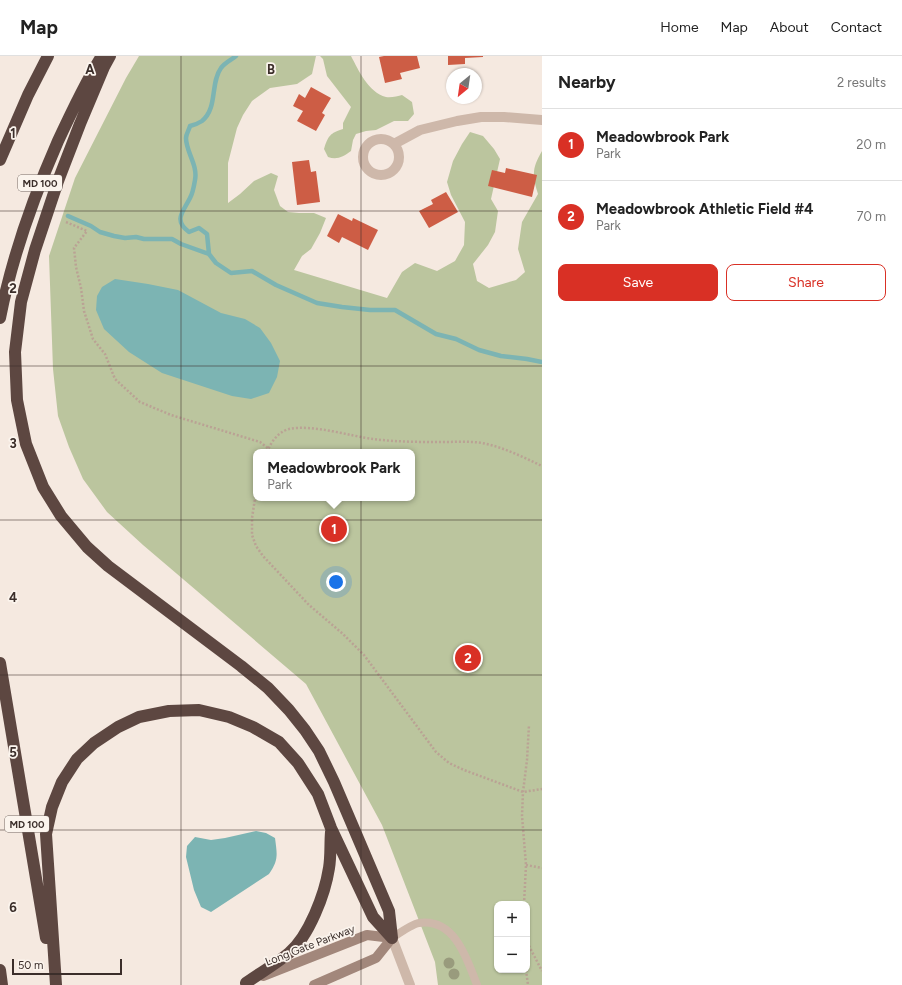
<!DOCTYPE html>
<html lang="en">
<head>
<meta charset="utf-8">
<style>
  :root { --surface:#fff; --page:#f2f2f2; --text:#222; --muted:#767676; --line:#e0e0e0; --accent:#d93025 }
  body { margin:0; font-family:Figtree,sans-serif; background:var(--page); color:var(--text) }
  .controls { position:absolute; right:12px; bottom:12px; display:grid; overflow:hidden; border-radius:8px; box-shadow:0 1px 3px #0004 }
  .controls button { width:36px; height:36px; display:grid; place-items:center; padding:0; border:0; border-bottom:1px solid var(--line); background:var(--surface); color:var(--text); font:20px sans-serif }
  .compass { position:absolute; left:446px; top:12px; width:36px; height:36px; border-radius:50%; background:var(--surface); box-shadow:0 1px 3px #0004; rotate:209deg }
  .scale { position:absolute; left:12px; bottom:10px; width:110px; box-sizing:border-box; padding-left:4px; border:2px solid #3b2e2a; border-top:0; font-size:11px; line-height:14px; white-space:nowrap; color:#3b2e2a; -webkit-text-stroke:3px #fbf4ed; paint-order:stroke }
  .you { position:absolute; left:336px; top:526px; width:14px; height:14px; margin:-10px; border:3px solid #fff; border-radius:50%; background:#1a73e8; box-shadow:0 0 0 6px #1a73e833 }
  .badge { display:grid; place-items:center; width:26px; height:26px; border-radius:50%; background:var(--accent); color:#fff; font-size:13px; font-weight:700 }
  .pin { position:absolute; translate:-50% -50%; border:2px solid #fff; box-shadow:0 1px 4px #0006 }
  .popup { position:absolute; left:253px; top:393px; width:162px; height:52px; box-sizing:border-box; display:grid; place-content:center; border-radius:8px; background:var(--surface); filter:drop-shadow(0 1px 3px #0005); font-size:13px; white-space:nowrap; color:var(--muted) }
  .popup b { font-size:15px; color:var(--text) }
  .popup::after { content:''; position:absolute; left:50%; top:100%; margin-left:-8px; border:8px solid transparent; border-top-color:var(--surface) }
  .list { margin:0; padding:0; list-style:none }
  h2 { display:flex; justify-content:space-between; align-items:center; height:52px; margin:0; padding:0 16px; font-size:17px }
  h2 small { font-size:13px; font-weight:400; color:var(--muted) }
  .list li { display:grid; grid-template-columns:26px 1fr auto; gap:12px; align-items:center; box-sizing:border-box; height:72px; padding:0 16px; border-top:1px solid var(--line) }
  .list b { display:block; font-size:15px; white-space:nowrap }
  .list p { margin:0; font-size:13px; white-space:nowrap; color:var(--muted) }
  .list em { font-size:13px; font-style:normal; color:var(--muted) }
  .actions { display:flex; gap:8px; padding:12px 16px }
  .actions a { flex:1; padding:9px 0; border:1px solid var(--accent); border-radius:8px; text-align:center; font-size:14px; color:var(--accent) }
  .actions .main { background:var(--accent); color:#fff }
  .map { position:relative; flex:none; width:542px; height:929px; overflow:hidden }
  header { display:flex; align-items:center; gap:24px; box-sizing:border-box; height:56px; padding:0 20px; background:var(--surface); border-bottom:1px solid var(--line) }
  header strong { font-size:19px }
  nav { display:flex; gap:22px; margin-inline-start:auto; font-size:14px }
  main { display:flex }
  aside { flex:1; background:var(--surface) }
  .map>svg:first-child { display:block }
  .green { fill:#bbc59e; fill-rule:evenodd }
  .water { fill:#7cb4b3 }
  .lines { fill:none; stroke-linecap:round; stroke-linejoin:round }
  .stream { stroke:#7cb4b3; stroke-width:4.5 }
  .building { fill:#cd5d45 }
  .path { stroke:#baa294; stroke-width:2.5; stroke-dasharray:2 2; stroke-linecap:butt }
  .lane { stroke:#ceb8aa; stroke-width:8 }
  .street { stroke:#ceb8aa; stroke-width:10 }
  .secondary { stroke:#a2877b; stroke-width:10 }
  .highway { stroke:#5d4741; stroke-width:12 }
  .tree { fill:#999b7d }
  .grid { fill:none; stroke:#3b2e2a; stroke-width:1; stroke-opacity:0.55 }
  .labels { text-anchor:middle; stroke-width:3.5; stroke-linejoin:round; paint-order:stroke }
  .shield { fill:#fbf4ed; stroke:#756964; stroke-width:1 }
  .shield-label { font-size:10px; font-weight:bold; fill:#3b2e2a }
  .street-label { font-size:11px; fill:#3b2e2a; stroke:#fbf4ed }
  .grid-label { font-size:13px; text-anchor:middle; font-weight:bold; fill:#3b2e2a; stroke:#fbf4ed; stroke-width:3.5; stroke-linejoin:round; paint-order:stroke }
</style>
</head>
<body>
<header>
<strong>Map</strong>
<nav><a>Home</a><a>Map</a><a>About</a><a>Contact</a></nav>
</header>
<main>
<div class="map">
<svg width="542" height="929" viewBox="0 0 542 929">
  <rect width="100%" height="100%" fill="#f5e9e0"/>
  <path class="green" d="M 139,0 L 316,0 L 312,18 L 297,28 L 270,32 L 252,45 L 243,59 L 237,72 L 228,107 L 228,147 L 240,138 L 254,125 L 271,117 L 278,120 L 274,134 L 280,150 L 288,156 L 299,157 L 314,157 L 326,162 L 320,177 L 311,193 L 302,200 L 294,214 L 387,242 L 402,216 L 415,207 L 437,215 L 455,205 L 464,189 L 465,166 L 451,139 L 447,126 L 453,105 L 462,88 L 470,76 L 483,80 L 494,93 L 500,103 L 491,143 L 498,155 L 495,176 L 488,189 L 473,208 L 477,225 L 489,232 L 516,224 L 525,216 L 518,193 L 522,166 L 538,138 C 532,119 532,112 542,95 L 542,929 L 438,929 L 435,906 L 382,769 L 306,628 L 143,489 L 107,456 L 83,423 L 69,391 L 58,360 L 53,313 L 49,200 L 75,122 L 126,22 ZM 256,396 L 412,396 L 412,442 L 256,442 ZM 497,848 L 527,848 L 527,914 L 497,914 Z
    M 320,0 L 351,0 C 359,15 368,36 386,41 C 391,42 398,40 402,39 L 412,46 L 414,58 L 408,65 L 394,65 L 376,74 L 366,75 L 356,78 L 353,84 L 351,95 C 343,101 337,104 328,101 L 324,93 C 328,80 330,77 343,73 L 343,67 L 351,51 L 327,20 L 323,3 Z"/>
  <path class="water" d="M 115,223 L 148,228 L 178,234 L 221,257 L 245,263 L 260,272 L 271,287 L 280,305 L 277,321 L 269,337 L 251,343 L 232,340 L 162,317 L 129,296 L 104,273 L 96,254 L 97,240 L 102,231 Z
    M 256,775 L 266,777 L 275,782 C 277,798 279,804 269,818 L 211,856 L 201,851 L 194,834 L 186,801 L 187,790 L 195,781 L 211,784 L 225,782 Z"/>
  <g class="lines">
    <path class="stream" d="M 236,0 C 231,4 224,7 221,12 C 210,27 218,52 202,65 C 199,67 194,69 190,70 C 189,74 186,78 186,82 C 186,96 198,109 195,124 C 194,130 193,137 190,142 C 183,156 173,164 189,176 L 199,172 L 207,178 L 209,198 L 216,207 L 231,217 L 252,215 L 276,229 L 317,247 L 342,251 L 370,254 L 395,254 L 436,278 L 456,283 L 479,294 L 501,300 L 527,303 L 542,306
      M 68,160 L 91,170 L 100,176 L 114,180 L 125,182 L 136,181 L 144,183 L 172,183 L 181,188 L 209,198"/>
  </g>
  <path class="building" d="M 384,0 L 417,0 L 420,12 L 400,17 L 402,23 L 385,27 L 379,1 Z
    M 448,0 L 483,0 L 483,1 L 465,2 L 465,8 L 448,9 Z
    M 311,31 L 331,42 L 322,57 L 325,59 L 316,75 L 297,65 L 303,55 L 293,50 L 299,38 L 305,42 Z
    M 309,104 L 311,116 L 316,115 L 320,146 L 297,149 L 292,106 Z
    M 506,112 L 537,119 L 532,141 L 488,130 L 492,114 L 505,117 Z
    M 446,136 L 458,156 L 429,172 L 419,155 L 433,148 L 431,144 Z
    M 338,158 L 352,165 L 353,162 L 378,174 L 368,194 L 342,181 L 339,187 L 327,180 Z"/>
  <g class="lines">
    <path class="path" d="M 66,166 L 87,175 L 74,192 L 76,211 L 81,232 L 84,255 L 93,283 L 105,298 L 115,323 L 140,346 L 171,359 L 260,386 L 269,393
      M 267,396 C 271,386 278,376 289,373 C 312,368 350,380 373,383 C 396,386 420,386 443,386 C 456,386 469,385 482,387 C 503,391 523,401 542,410
      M 256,436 L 252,462 L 252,479 L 256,490 L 263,500 L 309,549 L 343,578 L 364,599 L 436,696 L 449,707 L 464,714 L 523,736 L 542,733
      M 526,809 L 542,812
      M 524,848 L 526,809 L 522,760 L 523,736 L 527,704 L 529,669
      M 527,886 L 542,915
      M 526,914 L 528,929"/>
    <path class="lane" d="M 392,882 C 398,878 412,868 419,867 C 455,862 467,903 477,929"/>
    <path class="street" d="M363 101a18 18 0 1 1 36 0a18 18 0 1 1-36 0Z
      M 394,88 L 420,74 L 457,65 L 481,61 L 504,61 L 542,64
      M 392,882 L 410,929"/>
    <path class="secondary" d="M 263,920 L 367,879 L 392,882
      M 314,929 L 376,902 L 392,882"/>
    <path class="highway" d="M 110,0 L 104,11 L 80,68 L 58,125 L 35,194 L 21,246 L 15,296 L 17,344 L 26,388 L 43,431 L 61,460 L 87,491 L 108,510 L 241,610 L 268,632 L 289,654 L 305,674 L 319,695 L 334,726 L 389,855 L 392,882
      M 0,104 L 28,39 L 48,0
      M 0,262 C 12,201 33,142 58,85 C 71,57 84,29 100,3
      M 0,607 L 46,882
      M 0,914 L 2,929
      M 246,927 C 260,917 276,908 289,897 C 309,880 325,838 329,812 C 331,801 330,788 331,776
      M 56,929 L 46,778 L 52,751 L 62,726 L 77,703 L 94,687 L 118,671 L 139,661 L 169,655 L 199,654 L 229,661 L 253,671 L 279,686 L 298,707 L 318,738 L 331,772 L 373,861 L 392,882"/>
  </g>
  <g class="tree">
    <circle cx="449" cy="907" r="5.5"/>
    <circle cx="454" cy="918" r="5.5"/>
  </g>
  <path class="grid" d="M 181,0 L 181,929M 361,0 L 361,929M 0,155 L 542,155M 0,310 L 542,310M 0,464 L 542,464M 0,619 L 542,619M 0,774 L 542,774"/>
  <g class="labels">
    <g class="shield">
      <rect x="18" y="119" width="44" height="16" rx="3"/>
      <rect x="5" y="760" width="44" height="16" rx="3"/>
    </g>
    <g class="shield-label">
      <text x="40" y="131">MD 100</text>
      <text x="27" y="772">MD 100</text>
    </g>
    <g class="street-label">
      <text transform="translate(310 889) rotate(-21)" y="4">Long Gate Parkway</text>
    </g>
  </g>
  <g class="grid-label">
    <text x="90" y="18">A</text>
    <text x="271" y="18">B</text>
    <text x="13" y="82">1</text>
    <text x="13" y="237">2</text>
    <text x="13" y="392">3</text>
    <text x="13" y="546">4</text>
    <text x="13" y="701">5</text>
    <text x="13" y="856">6</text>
  </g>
</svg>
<div class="controls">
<button>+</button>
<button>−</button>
</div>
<svg class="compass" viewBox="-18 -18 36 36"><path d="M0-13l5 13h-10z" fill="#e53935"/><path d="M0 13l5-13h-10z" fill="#767676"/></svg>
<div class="scale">50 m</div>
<div class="you"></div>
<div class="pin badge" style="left:334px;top:473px">1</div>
<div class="popup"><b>Meadowbrook Park</b>Park</div>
<div class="pin badge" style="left:468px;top:602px">2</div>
</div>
<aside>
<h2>Nearby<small>2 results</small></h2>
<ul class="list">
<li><span class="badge">1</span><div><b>Meadowbrook Park</b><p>Park</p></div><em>20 m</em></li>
<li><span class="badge">2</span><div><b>Meadowbrook Athletic Field #4</b><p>Park</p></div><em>70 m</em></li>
</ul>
<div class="actions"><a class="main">Save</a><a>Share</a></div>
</aside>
</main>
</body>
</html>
